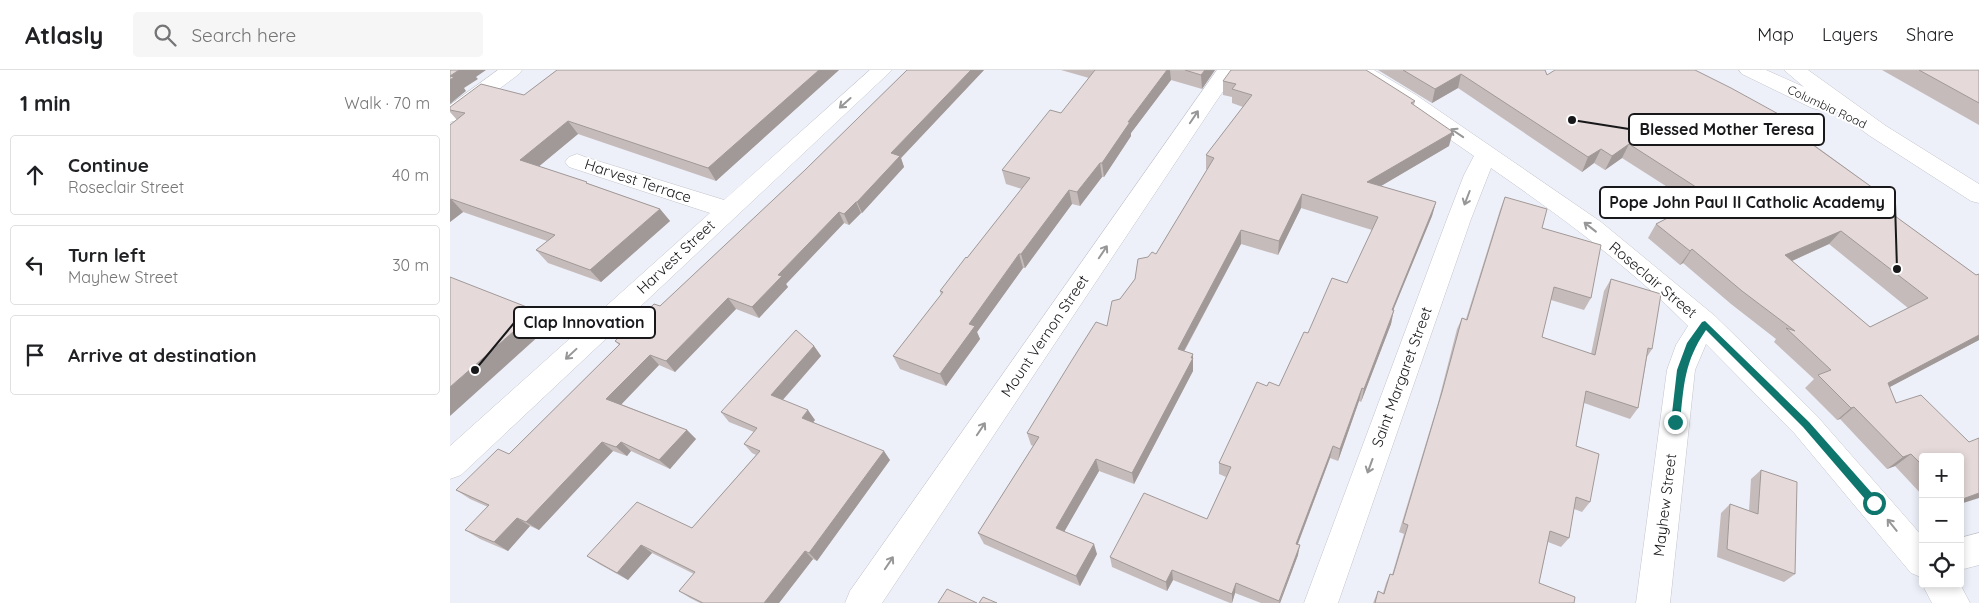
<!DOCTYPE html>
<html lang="en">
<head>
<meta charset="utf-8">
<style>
  :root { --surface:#fff; --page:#f6f6f6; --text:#202124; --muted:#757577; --line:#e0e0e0 }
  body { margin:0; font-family:Quicksand,sans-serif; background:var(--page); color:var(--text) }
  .controls { position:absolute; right:15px; bottom:15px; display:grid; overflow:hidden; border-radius:5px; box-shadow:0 2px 8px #0003 }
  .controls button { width:45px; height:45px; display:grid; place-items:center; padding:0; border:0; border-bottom:1px solid var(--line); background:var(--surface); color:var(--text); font:25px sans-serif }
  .stop { position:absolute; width:15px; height:15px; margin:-11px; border:4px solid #0f766e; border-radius:50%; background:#fff }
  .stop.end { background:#0f766e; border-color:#fff; box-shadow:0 1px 5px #0008 }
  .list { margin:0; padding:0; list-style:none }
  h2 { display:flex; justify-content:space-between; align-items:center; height:65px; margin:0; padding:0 20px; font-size:21px }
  h2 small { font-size:16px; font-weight:400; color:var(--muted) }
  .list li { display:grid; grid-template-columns:32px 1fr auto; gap:15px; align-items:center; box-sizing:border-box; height:80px; margin:0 10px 10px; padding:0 10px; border:1px solid var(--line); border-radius:5px }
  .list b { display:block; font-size:19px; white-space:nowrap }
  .list p { margin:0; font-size:16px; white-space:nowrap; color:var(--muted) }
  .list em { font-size:16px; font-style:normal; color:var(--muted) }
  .icon { flex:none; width:28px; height:28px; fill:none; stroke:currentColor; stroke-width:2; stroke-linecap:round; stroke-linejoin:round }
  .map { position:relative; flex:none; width:1529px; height:533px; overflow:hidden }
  header { display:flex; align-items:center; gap:30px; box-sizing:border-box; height:70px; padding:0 25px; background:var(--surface); border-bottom:1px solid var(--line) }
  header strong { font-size:24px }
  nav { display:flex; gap:28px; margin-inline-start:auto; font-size:18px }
  .search { width:350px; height:45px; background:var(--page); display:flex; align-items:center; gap:12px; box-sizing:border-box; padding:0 18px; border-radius:5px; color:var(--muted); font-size:19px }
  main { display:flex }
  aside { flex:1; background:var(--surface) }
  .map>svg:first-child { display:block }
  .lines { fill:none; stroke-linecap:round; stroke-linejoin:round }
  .minor-casing { stroke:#c2c4cd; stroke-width:1 }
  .primary-casing { stroke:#c2c4cd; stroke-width:1 }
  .minor { fill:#fff; fill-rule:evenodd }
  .primary { fill:#fff; fill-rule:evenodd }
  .wall { fill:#c5bbbb; fill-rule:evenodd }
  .shaded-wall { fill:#a09998 }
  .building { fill:#e5dad9; stroke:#a09998; fill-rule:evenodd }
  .oneway { stroke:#979798 }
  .route { fill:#0f766e }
  .labels { text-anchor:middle; stroke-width:4; stroke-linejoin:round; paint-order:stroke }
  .far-street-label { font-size:12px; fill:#18181b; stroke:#fff }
  .street-label { font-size:15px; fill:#18181b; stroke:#fff }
  .leader { fill:none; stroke:#18181b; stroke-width:2 }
  .callout-dot { fill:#18181b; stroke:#fff; stroke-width:2 }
  .callout { fill:#fff; stroke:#18181b; stroke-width:2 }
  .callout-label { font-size:16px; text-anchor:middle; font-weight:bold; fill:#18181b }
</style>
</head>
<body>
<header>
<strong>Atlasly</strong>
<div class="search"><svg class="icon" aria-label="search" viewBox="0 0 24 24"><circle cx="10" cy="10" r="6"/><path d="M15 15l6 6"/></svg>Search here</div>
<nav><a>Map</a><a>Layers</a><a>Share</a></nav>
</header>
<main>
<aside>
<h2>1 min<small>Walk · 70 m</small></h2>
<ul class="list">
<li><svg class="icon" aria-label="ahead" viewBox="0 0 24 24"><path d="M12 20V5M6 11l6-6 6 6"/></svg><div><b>Continue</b><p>Roseclair Street</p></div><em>40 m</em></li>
<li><svg class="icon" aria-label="left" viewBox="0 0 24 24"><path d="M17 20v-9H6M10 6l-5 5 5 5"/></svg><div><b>Turn left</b><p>Mayhew Street</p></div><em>30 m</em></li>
<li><svg class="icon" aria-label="arrive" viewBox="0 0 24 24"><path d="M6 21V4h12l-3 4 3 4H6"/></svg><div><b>Arrive at destination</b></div></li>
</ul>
</aside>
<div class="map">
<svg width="1529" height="533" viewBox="0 0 1529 533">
  <rect width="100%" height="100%" fill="#eef0f9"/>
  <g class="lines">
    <g class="minor-casing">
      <path id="minor" d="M 48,0 L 72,0 L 69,4 L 8,50 L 0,52 L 0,35 Z
        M 420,0 L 442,0 L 11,405 L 0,409 L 0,376 L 260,143 L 119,97 L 115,92 L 119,87 L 127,84 L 135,87 L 274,130 Z
        M 767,0 L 788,0 L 765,33 L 432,533 L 395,533 L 400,521 Z
        M 899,0 L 924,0 L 966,25 L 1151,152 L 1265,246 L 1367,346 L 1473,467 L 1473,508 L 1461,503 L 1345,364 L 1256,274 L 1245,300 L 1220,533 L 1186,533 L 1217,300 L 1226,275 L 1238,256 C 1179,196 1110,146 1041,98 L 1021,149 L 888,533 L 854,533 L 997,149 L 1014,105 L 1024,86 L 950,35 L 902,4 Z
        M 1529,463 L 1529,495 L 1510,500 L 1510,468 Z
        M 1473,513 L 1473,514 L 1510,514 L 1520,533 L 1482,533 L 1472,514 Z"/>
    </g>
    <g class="primary-casing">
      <path id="primary" d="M 1289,0 L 1316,0 L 1354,17 L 1334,0 L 1358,0 L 1436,56 L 1529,114 L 1529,133 L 1521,131 L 1420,66 L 1379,36 L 1370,40 L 1362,38 L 1292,4 Z"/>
    </g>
    <use href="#minor" class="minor"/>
    <use href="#primary" class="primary"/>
  </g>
  <path class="wall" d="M 107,0 L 389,0 L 266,111 L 128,64 L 89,96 L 210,139 L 220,151 L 151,212 L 98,193 L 86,180 L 97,171 L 13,142 L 0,152 L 0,55 L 7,50 L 0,42 L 0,37 L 74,25 Z
    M 457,0 L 534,0 L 451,88 L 454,97 L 412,143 L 411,143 L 399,155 L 394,153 L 336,214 L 338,217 L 309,248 L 286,239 L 225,302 L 209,295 L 171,334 L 237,360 L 246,369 L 220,399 L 181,381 L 177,386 L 163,381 L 89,460 L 80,456 L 58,481 L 30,469 L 15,460 L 38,437 L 20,429 L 6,420 L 59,384 L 169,275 L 165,271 L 210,236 L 355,100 Z
    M 611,0 L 765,0 L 752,19 L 721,10 L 681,63 L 681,66 L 654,107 L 652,107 L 630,136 L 622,134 L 575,198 L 573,198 L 527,262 L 530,269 L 496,316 L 450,299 L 443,286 L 491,225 L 490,221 L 517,188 L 572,119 L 556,114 L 552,100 L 611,43 L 639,8 Z
    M 928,0 L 1095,0 L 1097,5 L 1329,49 L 1423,118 L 1416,125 L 1526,205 L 1529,204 L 1529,270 L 1439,317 L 1473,387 L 1473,426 L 1445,396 L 1437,399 L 1390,349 L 1387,350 L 1355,318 L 1364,309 L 1324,272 L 1326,269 L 1281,234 L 1233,193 L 1230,195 L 1198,168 L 1206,154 L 1244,134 L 1172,88 L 1155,100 L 1144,93 L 1132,102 L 1008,18 L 982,33 ZM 1379,174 L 1458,238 L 1420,257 L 1342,191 Z
    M 1432,0 L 1529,0 L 1529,55 Z
    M 773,11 L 965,31 L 964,35 L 999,76 L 931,116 L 986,132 L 982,146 L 943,240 L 941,254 L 911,332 L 909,331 L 888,391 L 880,388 L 848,474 L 848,485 L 830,533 L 811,533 L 785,523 L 782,533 L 780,533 L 723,510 L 717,521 L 662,497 L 660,487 L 757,449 L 776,407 L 769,404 L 769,393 L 817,316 L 829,316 L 858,263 L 897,213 L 922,160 L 851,138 L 828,185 L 791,174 L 734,282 L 743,284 L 743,301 L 684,414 L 649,401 L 614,462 L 647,484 L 630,516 L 534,474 L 528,463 L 583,376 L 581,375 L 577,363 L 657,256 L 670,229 L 685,209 L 698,187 L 706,184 L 757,100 L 756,99 L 756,85 L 793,37 L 782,33 L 782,27 L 773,25 Z
    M 1055,127 L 1092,158 L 1141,228 L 1134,240 L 1101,230 L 1092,267 L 1141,284 L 1154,221 L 1161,209 L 1202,279 L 1197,287 L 1188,338 L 1180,349 L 1134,333 L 1126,376 L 1140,432 L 1132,442 L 1124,439 L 1119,468 L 1111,477 L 1098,472 L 1089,513 L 1124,533 L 923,533 L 928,521 L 933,523 L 936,513 L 940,504 L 942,505 L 954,464 L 949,462 L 988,333 L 1007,259 L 1012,248 L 1016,249 L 1050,140 Z
    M 364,276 L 371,286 L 333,330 L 365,350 L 363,352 L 440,390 L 367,491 L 363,489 L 329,533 L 250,533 L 240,528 L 229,521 L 244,504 L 202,483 L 178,510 L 149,494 L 137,486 L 242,458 L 306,385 L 302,383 L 294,374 L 304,362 L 279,352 L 271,342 Z
    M 1311,400 L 1345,504 L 1334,512 L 1267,487 L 1271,443 L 1280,434 L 1299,441 L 1301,409 Z"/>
  <path class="shaded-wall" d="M 9,0 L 36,0 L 26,7 L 28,9 L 14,18 L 16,21 L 0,34 L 0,6 Z
    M 369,0 L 389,0 L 266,111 L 258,98 Z
    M 521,0 L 534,0 L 451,88 L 454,97 L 412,143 L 407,132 L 441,83 Z
    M 717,0 L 720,0 L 721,10 L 681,63 L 681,66 L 654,107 L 652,93 L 678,52 Z
    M 755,0 L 765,0 L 752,19 L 751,5 Z
    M 1011,4 L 1008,18 L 982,33 L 985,19 Z
    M 118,51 L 128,64 L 81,103 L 70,90 Z
    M 1003,62 L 999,76 L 914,126 L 917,112 Z
    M 1179,74 L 1172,88 L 1155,100 L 1162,86 Z
    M 1151,79 L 1144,93 L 1132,102 L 1138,87 Z
    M 650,93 L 652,107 L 630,136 L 627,122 Z
    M 1423,118 L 1411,132 L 1412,122 Z
    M 619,120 L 622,134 L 575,198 L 571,184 Z
    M 852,124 L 851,138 L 828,185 L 829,171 Z
    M 1,129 L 13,142 L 0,152 L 0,130 Z
    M 406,132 L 411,143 L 399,155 L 394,144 Z
    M 986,132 L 982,146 L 938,253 L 942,240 Z
    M 210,139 L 220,151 L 151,212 L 140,200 Z
    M 389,142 L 394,153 L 336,214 L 338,217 L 309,248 L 302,237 L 328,205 Z
    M 791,160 L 791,174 L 728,292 L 728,279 Z
    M 1391,161 L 1379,174 L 1324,199 L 1335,185 Z
    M 1242,179 L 1233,193 L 1230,195 L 1240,181 Z
    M 569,184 L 573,198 L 527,262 L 530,269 L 496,316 L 490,304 L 519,254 Z
    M 278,228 L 286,239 L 225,302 L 216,291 Z
    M 944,240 L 941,254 L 911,332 L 914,319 Z
    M 87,241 L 102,254 L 0,346 L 0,317 Z
    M 1529,265 L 1529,270 L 1423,326 L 1438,313 Z
    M 364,276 L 371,286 L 328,335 L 321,325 Z
    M 743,284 L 743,301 L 684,414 L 682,403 Z
    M 200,285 L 209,295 L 167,339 L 156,329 Z
    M 912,318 L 909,331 L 888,391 L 890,379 Z
    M 1404,337 L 1390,349 L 1387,350 L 1401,338 Z
    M 358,340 L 365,350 L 359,357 L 352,348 Z
    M 237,360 L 246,369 L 220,399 L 209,390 Z
    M 152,372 L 163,381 L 89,460 L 76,452 Z
    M 171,372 L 181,381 L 177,386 L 166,377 Z
    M 883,376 L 880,388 L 844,484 L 846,474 Z
    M 434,381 L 440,390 L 367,491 L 359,483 Z
    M 1461,384 L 1445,396 L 1437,399 L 1453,387 Z
    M 646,389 L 649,401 L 610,469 L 606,458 Z
    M 1529,423 L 1529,428 L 1510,434 L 1510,430 Z
    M 67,448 L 80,456 L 58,481 L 44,472 Z
    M 644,474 L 647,484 L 630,516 L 626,506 Z
    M 191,475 L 202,483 L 178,510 L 167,503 Z
    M 850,475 L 848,485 L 830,533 L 829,533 Z
    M 355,481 L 363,489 L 329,533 L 314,533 Z
    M 722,500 L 723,510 L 717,521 L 716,512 Z
    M 786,513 L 785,523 L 782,533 L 782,524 Z"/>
  <path class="building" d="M 0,0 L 9,0 L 0,6 L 4,7 L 0,10 Z
    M 107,0 L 369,0 L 258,98 L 118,51 L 70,90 L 137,112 L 136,113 L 210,139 L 140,200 L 86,180 L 105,165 L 1,129 L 0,130 L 0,55 L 15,43 L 0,40 L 0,37 L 31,14 L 74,25 Z
    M 457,0 L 521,0 L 441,83 L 450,86 L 407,132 L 406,132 L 394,144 L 389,142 L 328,205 L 332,206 L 302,237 L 278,228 L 216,291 L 200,285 L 156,329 L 237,360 L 209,390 L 171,372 L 166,377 L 152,372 L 76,452 L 67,448 L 44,472 L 15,460 L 39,435 L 6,420 L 48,379 L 59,384 L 170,274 L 165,271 L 204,234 L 210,236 L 355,100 Z
    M 645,0 L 717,0 L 678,52 L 680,52 L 652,93 L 650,93 L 627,122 L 619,120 L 571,184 L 569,184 L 519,254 L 525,256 L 490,304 L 443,286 L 493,222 L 490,221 L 516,187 L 517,188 L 580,108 L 552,100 L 600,40 L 611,43 Z
    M 735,0 L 755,0 L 751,5 Z
    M 781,0 L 916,0 L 965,31 L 961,33 L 1003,62 L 917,112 L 986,132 L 942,240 L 944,240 L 914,319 L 912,318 L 890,379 L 883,376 L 846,474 L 850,475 L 829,531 L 786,513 L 782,524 L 722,500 L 716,512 L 660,487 L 694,423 L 757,449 L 781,397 L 769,393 L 807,312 L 817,316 L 819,312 L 829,316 L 854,262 L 858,263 L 882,208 L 897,213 L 928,147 L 852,124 L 829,171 L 791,160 L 728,279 L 743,284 L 741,288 L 743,288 L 682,403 L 646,389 L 606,458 L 644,474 L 626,506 L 528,463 L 589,367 L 577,363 L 622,290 L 646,252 L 657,256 L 662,231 L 670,229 L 685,209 L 688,189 L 698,187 L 702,182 L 706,184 L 764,88 L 756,85 L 802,25 L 782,19 L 786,14 L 773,11 Z
    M 953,0 L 1095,0 L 1097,5 L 1105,0 L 1245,0 L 1281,18 L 1332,46 L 1328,48 L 1348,60 L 1345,62 L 1423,118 L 1412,122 L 1526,205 L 1529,204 L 1529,265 L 1438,313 L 1446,333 L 1471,325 L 1519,372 L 1529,368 L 1529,423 L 1510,430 L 1510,387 L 1473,387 L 1473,396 L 1461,384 L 1453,387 L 1404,337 L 1401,338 L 1368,305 L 1381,300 L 1336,258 L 1345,261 L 1292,221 L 1242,179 L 1240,181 L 1206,154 L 1260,126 L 1179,74 L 1162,86 L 1151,79 L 1138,87 L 1011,4 L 985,19 ZM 1391,161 L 1478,228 L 1420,257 L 1335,185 Z
    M 1469,0 L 1529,0 L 1529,33 Z
    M 1055,127 L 1097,139 L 1092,158 L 1151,175 L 1141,228 L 1104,217 L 1092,267 L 1145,285 L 1161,209 L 1211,224 L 1202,279 L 1198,278 L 1188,338 L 1136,321 L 1126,376 L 1149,384 L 1140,432 L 1126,427 L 1119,468 L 1100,461 L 1089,513 L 1125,527 L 1124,533 L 925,533 L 928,521 L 934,524 L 940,504 L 943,505 L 958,455 L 953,453 L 992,322 L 1012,248 L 1017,250 Z
    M 0,207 L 87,241 L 0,317 Z
    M 346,260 L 364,276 L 321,325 L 358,340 L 352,348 L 434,381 L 359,483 L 355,481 L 314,533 L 253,533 L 229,521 L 245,502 L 191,475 L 167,503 L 137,486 L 187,432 L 242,458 L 310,381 L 294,374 L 307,358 L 271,342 Z
    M 1311,400 L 1347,412 L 1345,504 L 1277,479 L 1280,434 L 1308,444 Z
    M 497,519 L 527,533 L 488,533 Z
    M 533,527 L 547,533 L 529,533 Z"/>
  <defs><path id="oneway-shaft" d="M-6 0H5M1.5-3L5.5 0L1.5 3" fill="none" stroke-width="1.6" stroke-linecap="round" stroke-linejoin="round" transform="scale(1.25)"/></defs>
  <g class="oneway">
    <use href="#oneway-shaft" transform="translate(395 33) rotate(138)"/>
    <use href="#oneway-shaft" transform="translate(744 47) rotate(-56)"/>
    <use href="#oneway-shaft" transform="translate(1007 63) rotate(-146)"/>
    <use href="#oneway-shaft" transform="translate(1017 128) rotate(111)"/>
    <use href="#oneway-shaft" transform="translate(1140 157) rotate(-142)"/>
    <use href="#oneway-shaft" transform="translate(653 182) rotate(-56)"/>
    <use href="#oneway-shaft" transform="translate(121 284) rotate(137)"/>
    <use href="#oneway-shaft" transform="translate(531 359) rotate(-56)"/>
    <use href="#oneway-shaft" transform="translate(920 396) rotate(110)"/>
    <use href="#oneway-shaft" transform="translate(1442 455) rotate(-129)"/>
    <use href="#oneway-shaft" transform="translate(439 493) rotate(-56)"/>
  </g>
  <path class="route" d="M 1255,251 L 1359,352 L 1428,430 L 1428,436 L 1421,436 L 1353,357 L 1256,260 C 1234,292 1234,315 1230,352 L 1228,355 L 1222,355 L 1221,352 L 1227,300 L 1237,273 L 1252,252 Z"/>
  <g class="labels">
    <g class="far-street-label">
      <text transform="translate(1377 37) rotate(25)" y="4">Columbia Road</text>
    </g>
    <g class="street-label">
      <text transform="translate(188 111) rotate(18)" y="5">Harvest Terrace</text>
      <text transform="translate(226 187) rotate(-43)" y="5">Harvest Street</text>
      <text transform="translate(1203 210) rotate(40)" y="5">Roseclair Street</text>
      <text transform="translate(595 266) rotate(-56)" y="5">Mount Vernon Street</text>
      <text transform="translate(952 307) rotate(-70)" y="5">Saint Margaret Street</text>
      <text transform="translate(1215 435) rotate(-83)" y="5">Mayhew Street</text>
    </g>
  </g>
  <path class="leader" d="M1122 50L1179 59M1447 199L1445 133M25 300L64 253"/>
  <g class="callout-dot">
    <circle cx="1122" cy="50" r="5"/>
    <circle cx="1447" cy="199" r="5"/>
    <circle cx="25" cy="300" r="5"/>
  </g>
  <g class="callout">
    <rect x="1179" y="44" width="195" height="31" rx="5"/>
    <rect x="1150" y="117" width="295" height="31" rx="5"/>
    <rect x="64" y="237" width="141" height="31" rx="5"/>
  </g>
  <g class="callout-label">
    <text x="1277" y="65">Blessed Mother Teresa</text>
    <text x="1297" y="138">Pope John Paul II Catholic Academy</text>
    <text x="134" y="258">Clap Innovation</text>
  </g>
</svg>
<div class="controls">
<button>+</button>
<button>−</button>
<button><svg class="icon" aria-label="locate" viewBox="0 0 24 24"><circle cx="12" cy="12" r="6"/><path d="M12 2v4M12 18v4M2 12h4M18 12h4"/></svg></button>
</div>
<div class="stop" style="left:1424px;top:433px"></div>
<div class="stop end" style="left:1225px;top:352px"></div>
</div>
</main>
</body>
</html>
